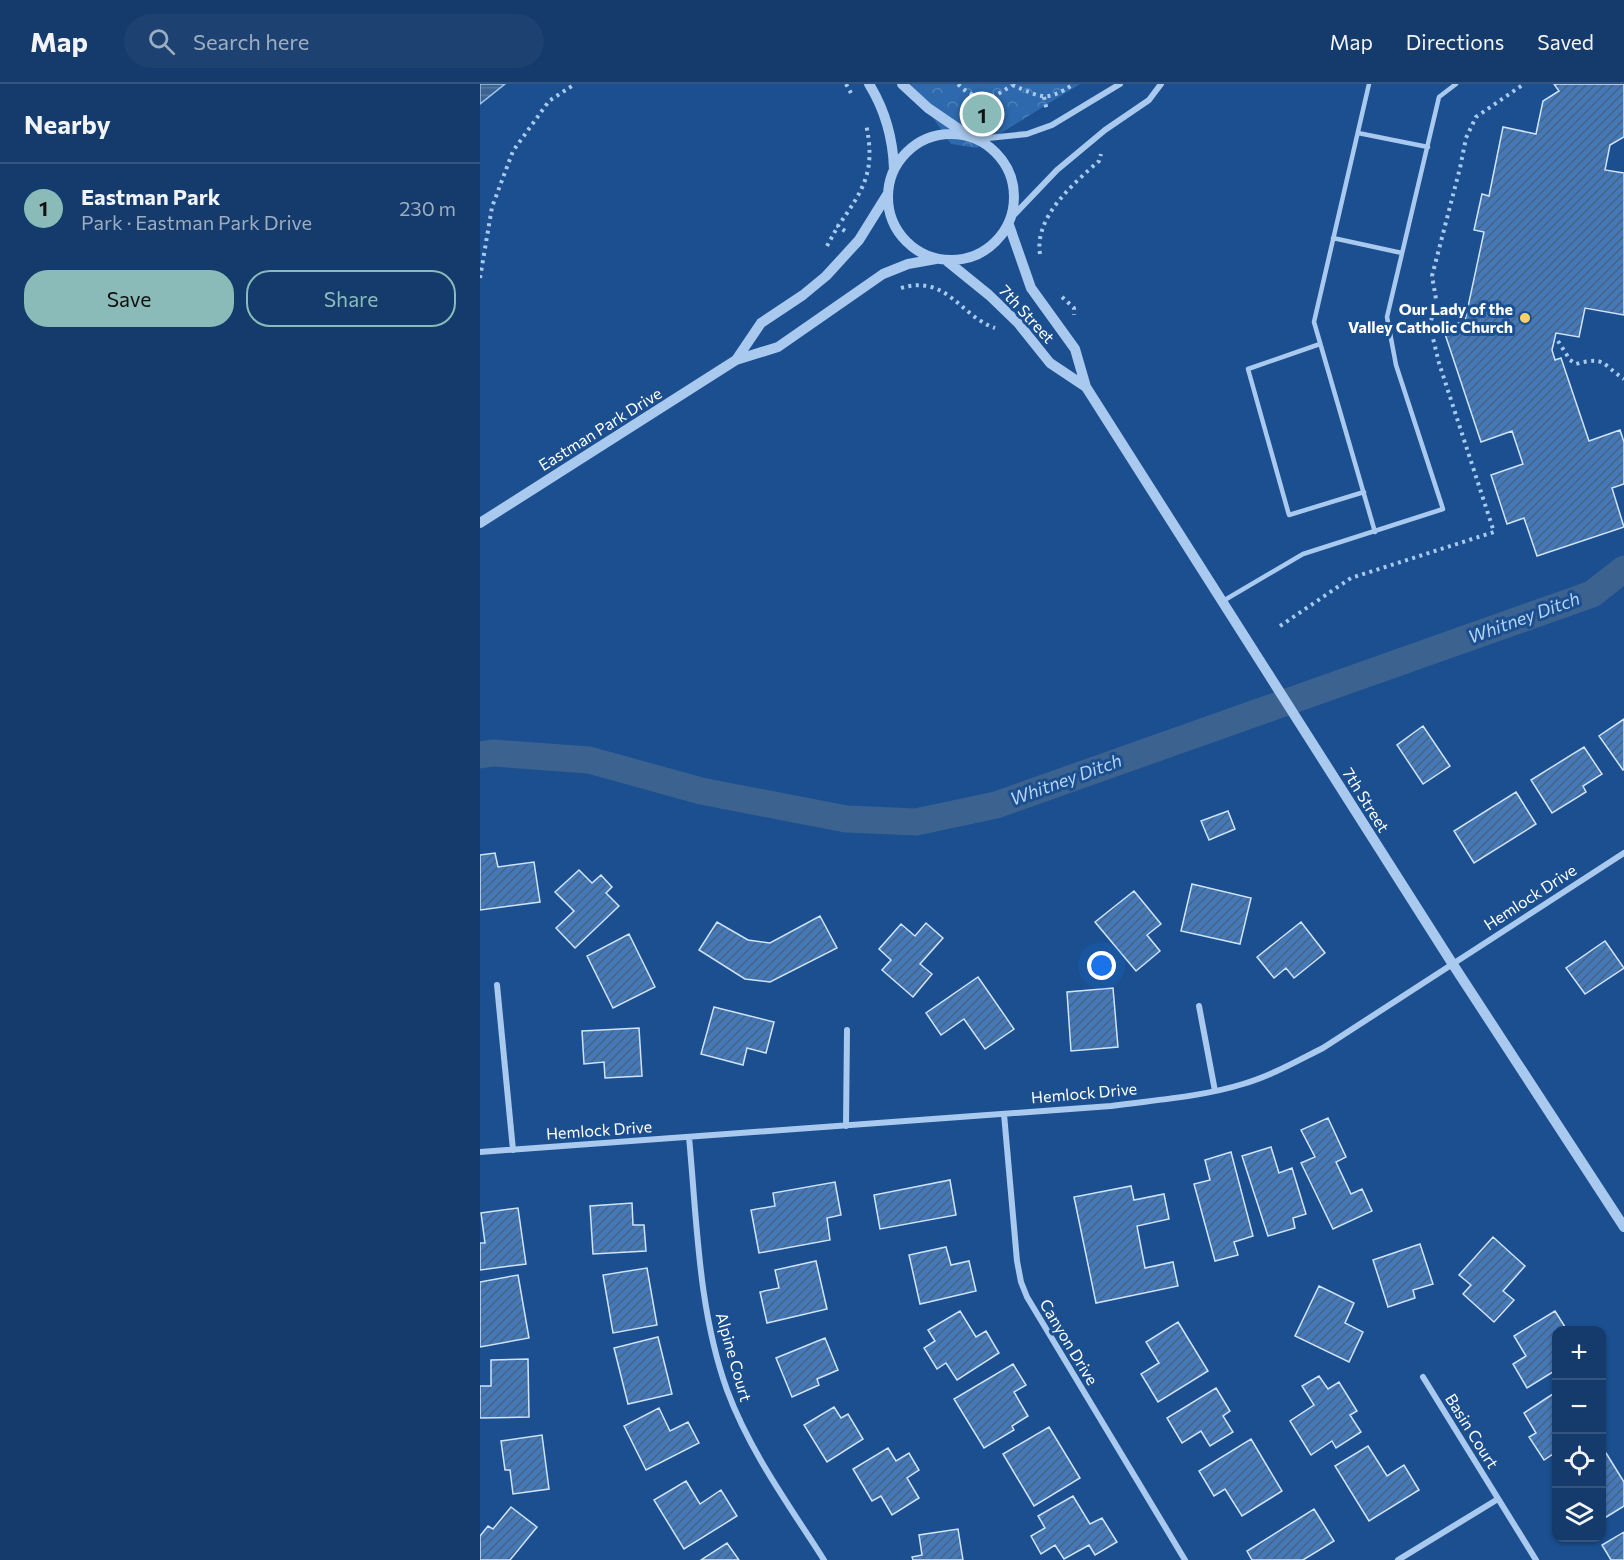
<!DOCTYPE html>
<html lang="en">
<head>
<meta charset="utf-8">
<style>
  :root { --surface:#143b6b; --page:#1d4271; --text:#f1f3f6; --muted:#9dadc1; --line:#33557e; --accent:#8bbbb9 }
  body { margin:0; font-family:Commissioner,sans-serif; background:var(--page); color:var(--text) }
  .controls { position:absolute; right:18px; bottom:18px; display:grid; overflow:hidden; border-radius:12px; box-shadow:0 2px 4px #0004 }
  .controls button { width:54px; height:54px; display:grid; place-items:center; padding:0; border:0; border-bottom:2px solid var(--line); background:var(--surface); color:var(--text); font:30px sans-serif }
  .you { position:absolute; left:622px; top:882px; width:21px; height:21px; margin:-15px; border:4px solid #fff; border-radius:50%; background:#1a73e8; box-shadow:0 0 0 9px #1a73e833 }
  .badge { display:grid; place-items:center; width:39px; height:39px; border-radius:50%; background:var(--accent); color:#111; font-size:20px; font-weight:700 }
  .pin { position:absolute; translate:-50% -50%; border:3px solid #fff; box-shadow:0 2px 6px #0006 }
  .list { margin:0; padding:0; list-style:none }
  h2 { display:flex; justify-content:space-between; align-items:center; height:78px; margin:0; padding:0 24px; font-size:26px }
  h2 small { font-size:20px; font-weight:400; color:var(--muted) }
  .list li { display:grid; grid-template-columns:39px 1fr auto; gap:18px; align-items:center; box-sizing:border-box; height:90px; padding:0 24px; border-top:2px solid var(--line) }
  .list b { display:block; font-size:22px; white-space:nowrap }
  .list p { margin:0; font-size:20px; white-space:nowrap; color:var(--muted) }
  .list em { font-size:20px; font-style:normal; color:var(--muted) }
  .actions { display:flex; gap:12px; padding:18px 24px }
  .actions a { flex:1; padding:14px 0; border:2px solid var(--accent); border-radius:24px; text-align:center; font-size:21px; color:var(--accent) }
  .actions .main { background:var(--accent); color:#111 }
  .icon { flex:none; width:33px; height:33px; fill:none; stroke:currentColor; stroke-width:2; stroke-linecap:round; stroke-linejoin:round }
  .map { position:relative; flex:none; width:1144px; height:1476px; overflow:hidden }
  header { display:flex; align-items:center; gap:36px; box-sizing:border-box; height:84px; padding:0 30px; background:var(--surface); border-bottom:2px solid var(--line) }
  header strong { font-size:28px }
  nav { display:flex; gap:33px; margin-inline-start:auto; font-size:21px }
  .search { width:420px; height:54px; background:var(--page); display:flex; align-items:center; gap:15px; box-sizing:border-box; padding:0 21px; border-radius:33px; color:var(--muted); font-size:22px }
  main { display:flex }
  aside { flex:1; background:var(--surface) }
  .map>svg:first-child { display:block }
  .forest { fill:url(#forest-crowns) }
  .water { fill:url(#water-rules); stroke:#9cc4f0; stroke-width:1.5 }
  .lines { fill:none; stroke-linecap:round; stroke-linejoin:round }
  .canal { stroke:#3c6290; stroke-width:27 }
  .building { fill:url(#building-hatch); stroke:#cfe3fa; stroke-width:1.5 }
  .path { stroke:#a9c9ee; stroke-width:4; stroke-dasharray:3 4.5; stroke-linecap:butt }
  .service { stroke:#a9c9ee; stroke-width:4.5 }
  .minor { stroke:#a9c9ee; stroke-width:6 }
  .tertiary { stroke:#a9c9ee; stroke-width:10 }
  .poi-dot { fill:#ffd166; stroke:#1b4f8f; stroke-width:2 }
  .labels { text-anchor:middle; stroke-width:6; stroke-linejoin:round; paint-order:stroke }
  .poi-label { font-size:16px; font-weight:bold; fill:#fff; stroke:#1b4f8f; text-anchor:end }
  .street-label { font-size:16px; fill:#fff; stroke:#1b4f8f }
  .water-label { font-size:18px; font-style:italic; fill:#b5d3f5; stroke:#1b4f8f }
</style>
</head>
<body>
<header>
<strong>Map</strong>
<div class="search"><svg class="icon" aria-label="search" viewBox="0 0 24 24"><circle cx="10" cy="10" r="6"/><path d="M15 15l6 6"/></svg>Search here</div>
<nav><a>Map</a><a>Directions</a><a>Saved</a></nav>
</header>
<main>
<aside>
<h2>Nearby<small></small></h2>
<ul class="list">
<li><span class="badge">1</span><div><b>Eastman Park</b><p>Park · Eastman Park Drive</p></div><em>230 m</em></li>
</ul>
<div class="actions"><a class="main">Save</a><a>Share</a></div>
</aside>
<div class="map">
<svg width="1144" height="1476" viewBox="0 0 1144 1476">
  <defs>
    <pattern id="forest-crowns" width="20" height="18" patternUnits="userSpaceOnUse" patternTransform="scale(1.5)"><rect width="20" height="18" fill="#2e69ad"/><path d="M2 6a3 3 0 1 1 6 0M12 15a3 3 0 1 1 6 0" fill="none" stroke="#4d80b9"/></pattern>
    <pattern id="water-rules" width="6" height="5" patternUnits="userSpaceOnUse" patternTransform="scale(1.5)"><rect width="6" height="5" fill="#3c6290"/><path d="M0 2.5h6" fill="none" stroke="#597aa1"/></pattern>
    <pattern id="building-hatch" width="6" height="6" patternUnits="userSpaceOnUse" patternTransform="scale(1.5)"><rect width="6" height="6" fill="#4478b7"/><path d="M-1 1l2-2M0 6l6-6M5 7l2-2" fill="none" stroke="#486282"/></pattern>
  </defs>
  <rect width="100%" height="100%" fill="#1b4f8f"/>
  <path class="forest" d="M 430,0 L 600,0 L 497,64 L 471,60 Z"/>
  <path class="water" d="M 0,0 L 25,0 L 0,20 Z"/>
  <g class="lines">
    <path class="canal" d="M 0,671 L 13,669 L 109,676 L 221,707 L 366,735 L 436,738 L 516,721 L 1112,510 L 1144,485"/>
  </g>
  <path class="building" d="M 1074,0 L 1144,0 L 1144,53 L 1130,61 L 1125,86 L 1144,89 L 1144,231 L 1105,224 L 1099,253 L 1076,249 L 1072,266 L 1075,276 L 1081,274 L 1109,357 L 1140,346 L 1144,358 L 1144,400 L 1132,404 L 1144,443 L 1057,472 L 1044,434 L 1027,440 L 1011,391 L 1043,380 L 1032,347 L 1001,358 L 963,244 L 985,237 L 1004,148 L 994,146 L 1002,110 L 1009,112 L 1023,43 L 1056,50 L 1063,17 L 1079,7 Z
    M 1144,635 L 1144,685 L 1143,686 L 1119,652 Z
    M 943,642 L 970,682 L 943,700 L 917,661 Z
    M 1104,663 L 1122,690 L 1103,702 L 1106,708 L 1072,729 L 1051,696 Z
    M 1036,708 L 1056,740 L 994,779 L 974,747 Z
    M 748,727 L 755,745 L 729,756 L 721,737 Z
    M 15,769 L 18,783 L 54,778 L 60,818 L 0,826 L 0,771 Z
    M 99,786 L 112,799 L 121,791 L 132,803 L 126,809 L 139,822 L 95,864 L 76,844 L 94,827 L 75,808 Z
    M 712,800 L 771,814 L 760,860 L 701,847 Z
    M 654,807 L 681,840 L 667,851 L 680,867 L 656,887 L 615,838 Z
    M 340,832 L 357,864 L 290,898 L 265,895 L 219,866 L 237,838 L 268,856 L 290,859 Z
    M 821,838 L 845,869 L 814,894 L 806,884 L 794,894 L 777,873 Z
    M 446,839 L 463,854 L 440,880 L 452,890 L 433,913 L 402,886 L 411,876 L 399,865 L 421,840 L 435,852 Z
    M 149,850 L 175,903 L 133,924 L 107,872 Z
    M 1125,857 L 1144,884 L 1105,910 L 1086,884 Z
    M 498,893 L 534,945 L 505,965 L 484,935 L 461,951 L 446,929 Z
    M 633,904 L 638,963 L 591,967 L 587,908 Z
    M 234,923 L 294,938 L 286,969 L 267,964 L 263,981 L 221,970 Z
    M 159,944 L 162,992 L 125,994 L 124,978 L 104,980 L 102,947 Z
    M 848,1034 L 866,1073 L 856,1078 L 871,1110 L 882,1105 L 892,1127 L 853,1145 L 821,1079 L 835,1073 L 821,1046 Z
    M 791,1063 L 799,1089 L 812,1084 L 826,1130 L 813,1134 L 815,1144 L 788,1152 L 762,1072 Z
    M 751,1068 L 773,1152 L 754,1158 L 758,1171 L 735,1177 L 714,1100 L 730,1096 L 725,1076 Z
    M 470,1096 L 476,1131 L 400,1145 L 394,1111 Z
    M 355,1098 L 361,1131 L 347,1134 L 350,1156 L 279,1169 L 271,1126 L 295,1122 L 293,1109 Z
    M 651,1102 L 654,1116 L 684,1110 L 689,1135 L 657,1142 L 665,1184 L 693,1178 L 698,1202 L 616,1219 L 594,1113 Z
    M 152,1119 L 153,1141 L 164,1141 L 166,1167 L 113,1170 L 110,1122 Z
    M 38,1124 L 46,1180 L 0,1186 L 0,1159 L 5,1159 L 1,1129 Z
    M 1013,1153 L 1045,1182 L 1023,1207 L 1034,1216 L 1014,1238 L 983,1210 L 991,1201 L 979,1191 Z
    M 940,1160 L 953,1200 L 933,1206 L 935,1214 L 908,1223 L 893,1176 Z
    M 466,1163 L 471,1181 L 489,1177 L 496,1207 L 440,1220 L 429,1171 Z
    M 336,1177 L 347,1225 L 287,1239 L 280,1208 L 299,1204 L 295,1186 Z
    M 167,1184 L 177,1241 L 133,1249 L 123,1191 Z
    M 38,1191 L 49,1254 L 0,1263 L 0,1198 Z
    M 839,1202 L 874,1219 L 865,1239 L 883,1248 L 869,1278 L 815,1252 Z
    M 480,1227 L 496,1253 L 506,1247 L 519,1269 L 477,1296 L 466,1279 L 457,1285 L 444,1264 L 455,1257 L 448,1246 Z
    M 1075,1227 L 1087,1246 L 1076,1246 L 1076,1286 L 1047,1304 L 1033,1280 L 1046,1272 L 1034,1252 Z
    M 698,1238 L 728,1287 L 678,1318 L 661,1290 L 679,1279 L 666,1258 Z
    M 178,1253 L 192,1310 L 148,1320 L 134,1264 Z
    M 345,1254 L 358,1286 L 337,1295 L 339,1301 L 312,1313 L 296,1274 Z
    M 48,1275 L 49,1333 L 0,1334 L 0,1302 L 11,1302 L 11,1276 Z
    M 533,1280 L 546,1301 L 534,1308 L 548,1332 L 532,1342 L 534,1346 L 504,1364 L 474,1315 Z
    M 839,1292 L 848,1305 L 859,1298 L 877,1327 L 870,1331 L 881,1348 L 856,1364 L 852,1357 L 831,1371 L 810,1337 L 834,1321 L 822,1302 Z
    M 736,1304 L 750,1327 L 743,1332 L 753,1348 L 730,1362 L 721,1347 L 702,1359 L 687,1334 Z
    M 1076,1308 L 1076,1368 L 1064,1376 L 1049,1353 L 1056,1349 L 1044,1329 Z
    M 354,1323 L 361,1334 L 368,1330 L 383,1355 L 347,1378 L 324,1341 Z
    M 179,1324 L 190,1347 L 208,1338 L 219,1359 L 166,1386 L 144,1342 Z
    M 569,1343 L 600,1394 L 554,1422 L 523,1370 Z
    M 62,1351 L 69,1405 L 33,1410 L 30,1386 L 25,1386 L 21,1357 Z
    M 771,1355 L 802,1407 L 762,1432 L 745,1405 L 734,1412 L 719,1387 Z
    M 888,1362 L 907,1392 L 924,1381 L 939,1406 L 889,1437 L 855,1382 Z
    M 408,1364 L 416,1377 L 429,1369 L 439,1386 L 427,1394 L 439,1414 L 412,1431 L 401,1412 L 392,1417 L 373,1385 Z
    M 1126,1369 L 1144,1398 L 1144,1422 L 1123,1435 L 1122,1432 L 1122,1372 Z
    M 206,1397 L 220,1420 L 241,1406 L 257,1432 L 204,1465 L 174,1416 Z
    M 593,1412 L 610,1440 L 622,1434 L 637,1458 L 615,1471 L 609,1461 L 584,1475 L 575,1461 L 561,1470 L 551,1452 L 565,1444 L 558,1432 Z
    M 31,1423 L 57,1443 L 30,1476 L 0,1476 L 0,1452 L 8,1442 L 13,1445 Z
    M 834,1425 L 854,1457 L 823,1476 L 772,1476 L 767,1467 Z
    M 478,1445 L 483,1476 L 433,1476 L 432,1473 L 442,1471 L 439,1451 Z
    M 1144,1448 L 1144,1476 L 1131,1476 L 1122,1461 Z
    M 247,1459 L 259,1476 L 221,1476 Z"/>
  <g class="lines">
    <path class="path" d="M 366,0 L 371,9
      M 478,0 C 497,19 512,16 532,1
      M 532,1 C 562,13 565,19 594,0
      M 564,13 L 567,27
      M 365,147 L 358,142 C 384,105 396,87 386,40
      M 347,162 L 358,142
      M 560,170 C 554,133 594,99 619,77 L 621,70
      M 0,194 L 12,123 L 33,67 L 69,17 L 95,0
      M 421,204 C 467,190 480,232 515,244
      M 582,213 L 594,224 L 594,231
      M 1078,257 L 1090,276 L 1096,280 C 1126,272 1121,280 1144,295
      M 800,542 L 871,494 L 1014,448 L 959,279 L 950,242 L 956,215 L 952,192 L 980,84 L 986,54 L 996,33 L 1044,0"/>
    <path class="service" d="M 889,0 L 834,238 L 895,448
      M 878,49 L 948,63
      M 853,154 L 922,169
      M 840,260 L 768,285 L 809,431 L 884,408
      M 743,517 L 823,470 L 963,425 L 916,281 L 907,233 L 959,13 L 976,0"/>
    <path class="minor" d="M 498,55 L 547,50 L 572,41 L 640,0
      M 532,133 L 577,86 L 625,46 L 669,16 L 681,0
      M 17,901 L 33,1066
      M 719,922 L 735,1007
      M 524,1030 L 537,1177 L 541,1198 L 547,1213 L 705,1476
      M 366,1042 L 367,946
      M 209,1053 C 217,1137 218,1225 247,1306 C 270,1368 309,1421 344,1476
      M 0,1068 L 631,1022 C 674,1016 721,1013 763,1000 C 791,992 817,977 843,964 L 1144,769
      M 943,1293 L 1056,1476
      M 918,1476 L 1018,1415"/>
    <path class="tertiary" d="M 389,0 C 405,26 413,55 414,85
      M 422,0 L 448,24 L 486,50
      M408 113a63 63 0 1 1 126 0a63 63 0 1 1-126 0Z
      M 529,141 L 551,204 L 595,265 L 606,303 L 972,879 L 1144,1143
      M 467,177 L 509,211 L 538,239 L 570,279 L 606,303
      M 256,276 L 281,239 L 323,211 L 346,192 L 379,156 L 407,111
      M 0,439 L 256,276 L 298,263 L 403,190 L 428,180 L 456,175"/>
  </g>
  <circle class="poi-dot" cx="1045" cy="234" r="6"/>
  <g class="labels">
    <g class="poi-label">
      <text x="1033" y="231">Our Lady of the<tspan x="1033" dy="18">Valley Catholic Church</tspan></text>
    </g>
    <g class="street-label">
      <text transform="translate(547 230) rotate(47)" y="6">7th Street</text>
      <text transform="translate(120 345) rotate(-32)" y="6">Eastman Park Drive</text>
      <text transform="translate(886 716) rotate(58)" y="6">7th Street</text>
      <text transform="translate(1050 813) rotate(-33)" y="6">Hemlock Drive</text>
      <text transform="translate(604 1009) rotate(-5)" y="6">Hemlock Drive</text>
      <text transform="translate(119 1046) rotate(-4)" y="6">Hemlock Drive</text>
      <text transform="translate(589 1258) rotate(59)" y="6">Canyon Drive</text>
      <text transform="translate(254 1273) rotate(74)" y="6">Alpine Court</text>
      <text transform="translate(992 1347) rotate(58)" y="6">Basin Court</text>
    </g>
    <g class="water-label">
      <text transform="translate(1044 534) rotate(-20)" y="6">Whitney Ditch</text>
      <text transform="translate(586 696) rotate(-20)" y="6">Whitney Ditch</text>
    </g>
  </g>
</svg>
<div class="controls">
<button>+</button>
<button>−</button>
<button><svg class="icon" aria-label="locate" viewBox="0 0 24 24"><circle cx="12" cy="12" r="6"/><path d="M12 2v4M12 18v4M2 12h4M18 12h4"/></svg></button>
<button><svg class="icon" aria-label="layers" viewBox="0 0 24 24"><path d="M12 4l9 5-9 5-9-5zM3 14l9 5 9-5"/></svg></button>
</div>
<div class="you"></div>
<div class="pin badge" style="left:502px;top:30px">1</div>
</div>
</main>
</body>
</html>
